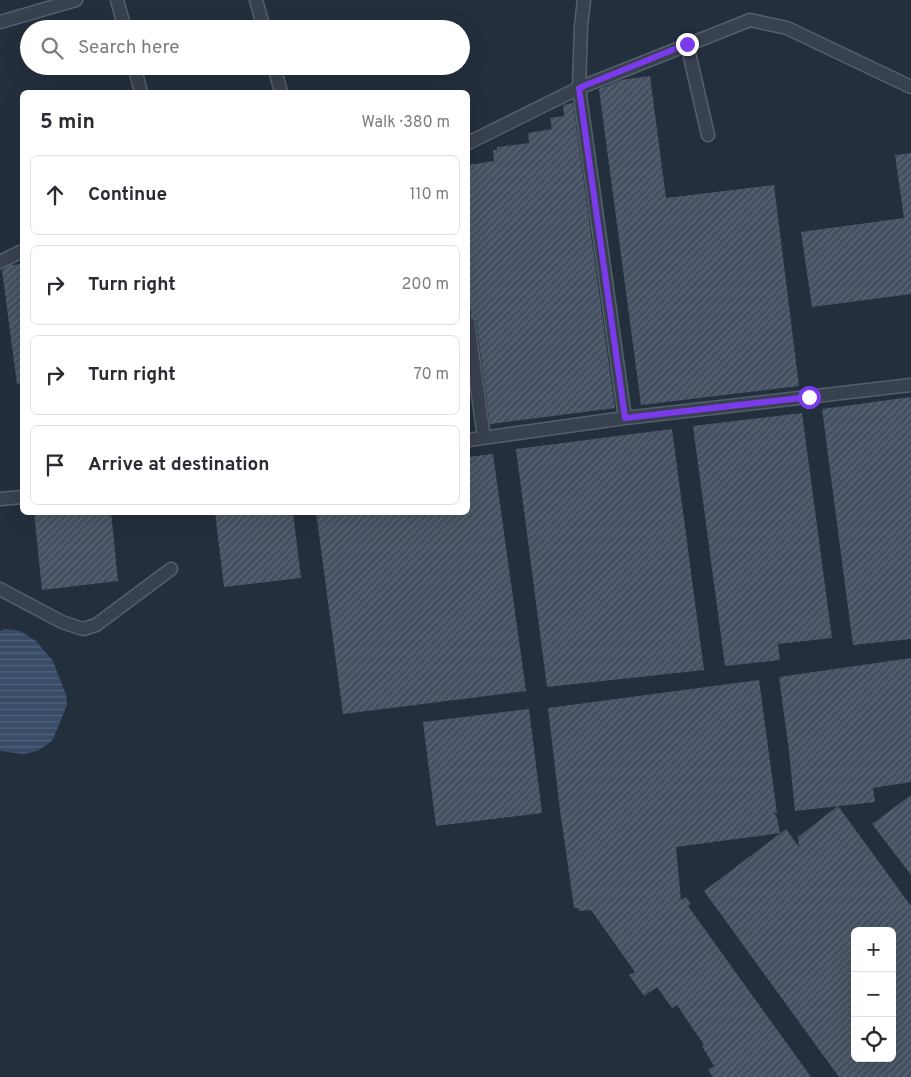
<!DOCTYPE html>
<html lang="en">
<head>
<meta charset="utf-8">
<style>
  :root { --surface:#fff; --page:#f2f2f3; --text:#2b2b33; --muted:#7c7c81; --line:#e1e1e2 }
  body { margin:0; font-family:Overpass,sans-serif; background:var(--page); color:var(--text) }
  .controls { position:absolute; right:15px; bottom:15px; display:grid; overflow:hidden; border-radius:8px; box-shadow:0 5px 20px #0002 }
  .controls button { width:45px; height:45px; display:grid; place-items:center; padding:0; border:0; border-bottom:1px solid var(--line); background:var(--surface); color:var(--text); font:25px sans-serif }
  .stop { position:absolute; width:15px; height:15px; margin:-11px; border:4px solid #7c3aed; border-radius:50%; background:#fff }
  .stop.end { background:#7c3aed; border-color:#fff; box-shadow:0 1px 5px #0008 }
  .list { margin:0; padding:0; list-style:none }
  h2 { display:flex; justify-content:space-between; align-items:center; height:65px; margin:0; padding:0 20px; font-size:21px }
  h2 small { font-size:16px; font-weight:400; color:var(--muted) }
  .list li { display:grid; grid-template-columns:32px 1fr auto; gap:15px; align-items:center; box-sizing:border-box; height:80px; margin:0 10px 10px; padding:0 10px; border:1px solid var(--line); border-radius:8px }
  .list b { display:block; font-size:19px; white-space:nowrap }
  .list em { font-size:16px; font-style:normal; color:var(--muted) }
  .icon { flex:none; width:28px; height:28px; fill:none; stroke:currentColor; stroke-width:2; stroke-linecap:round; stroke-linejoin:round }
  .map { position:relative; flex:none; width:911px; height:1077px; overflow:hidden }
  .search { position:absolute; background:var(--surface); box-shadow:0 5px 20px #0002; left:20px; top:20px; width:450px; height:55px; display:flex; align-items:center; gap:12px; box-sizing:border-box; padding:0 18px; border-radius:28px; color:var(--muted); font-size:19px }
  .panel { position:absolute; background:var(--surface); box-shadow:0 5px 20px #0002; left:20px; top:90px; width:450px; height:425px; border-radius:8px }
  .map>svg:first-child { display:block }
  .water { fill:url(#water-rules) }
  .building { fill:url(#building-hatch); fill-rule:evenodd }
  .lines { fill:none; stroke-linecap:round; stroke-linejoin:round }
  .street-casing { stroke:#565f6c; stroke-width:15 }
  .street { stroke:#38414e; stroke-width:12 }
  .route { stroke:#7c3aed; stroke-width:6 }
</style>
</head>
<body>
<div class="map">
<svg width="911" height="1077" viewBox="0 0 911 1077">
  <defs>
    <pattern id="water-rules" width="6" height="5" patternUnits="userSpaceOnUse" patternTransform="scale(1.25)"><rect width="6" height="5" fill="#394c67"/><path d="M0 2.5h6" fill="none" stroke="#53647b"/></pattern>
    <pattern id="building-hatch" width="6" height="6" patternUnits="userSpaceOnUse" patternTransform="scale(1.25)"><rect width="6" height="6" fill="#455162"/><path d="M-1 1l2-2M0 6l6-6M5 7l2-2" fill="none" stroke="#5d6877"/></pattern>
  </defs>
  <rect width="100%" height="100%" fill="#242f3e"/>
  <path class="water" d="M 5,629 L 20,631 L 36,641 L 53,661 L 66,695 L 67,705 L 53,739 L 48,744 L 37,751 L 23,754 L 0,751 L 0,631 Z"/>
  <path class="building" d="M 650,76 L 666,198 L 774,185 L 799,386 L 641,405 L 599,89 L 621,80 Z
    M 573,103 L 615,408 L 490,424 L 476,321 L 471,315 L 468,288 L 468,165 L 494,161 L 493,150 L 497,150 L 497,147 L 529,143 L 528,133 L 552,129 L 550,118 L 564,116 L 563,105 Z
    M 911,153 L 911,294 L 812,307 L 801,232 L 904,218 L 895,155 Z
    M 22,264 L 22,384 L 17,384 L 2,270 L 11,265 Z
    M 911,397 L 911,639 L 853,645 L 822,409 Z
    M 802,413 L 832,638 L 778,644 L 780,660 L 725,666 L 693,426 Z
    M 672,429 L 704,670 L 547,687 L 516,449 Z
    M 493,454 L 526,691 L 343,714 L 316,512 L 468,512 L 468,457 Z
    M 34,512 L 111,512 L 118,581 L 42,590 Z
    M 215,512 L 293,512 L 301,578 L 224,587 Z
    M 911,658 L 911,782 L 873,788 L 875,802 L 795,811 L 789,751 L 779,677 Z
    M 759,680 L 777,813 L 774,813 L 777,818 L 780,833 L 676,847 L 681,900 L 686,897 L 691,904 L 688,906 L 811,1077 L 713,1077 L 708,1070 L 714,1066 L 702,1046 L 704,1045 L 677,1005 L 672,1008 L 657,987 L 644,996 L 629,975 L 635,972 L 591,910 L 579,911 L 578,908 L 574,908 L 560,810 L 548,708 Z
    M 529,709 L 542,813 L 436,826 L 423,722 Z
    M 911,795 L 911,875 L 872,824 Z
    M 838,806 L 911,906 L 911,1077 L 839,1077 L 704,891 L 786,829 L 799,847 L 798,837 ZM 855,931 L 892,931 L 892,1058 L 855,1058 Z"/>
  <g class="lines">
    <g class="street-casing">
      <path id="street" d="M 117,0 L 125,29
        M 256,0 L 264,29
        M 584,0 L 581,26 L 579,88 L 625,418
        M 0,22 L 76,0
        M 687,44 L 708,135
        M 134,66 L 141,92
        M 274,66 L 281,92
        M 468,143 L 579,88 L 750,20 L 787,28 L 911,87
        M 0,262 L 22,251
        M 468,322 L 484,438
        M 468,440 L 625,418 L 911,385
        M 0,499 L 22,497
        M 0,589 L 62,622 L 83,629 L 96,625 L 171,569"/>
    </g>
    <use href="#street" class="street"/>
  </g>
  <g class="lines">
    <path class="route" d="M 687,44 L 579,88 L 625,418 L 809,397"/>
  </g>
</svg>
<div class="controls">
<button>+</button>
<button>−</button>
<button><svg class="icon" aria-label="locate" viewBox="0 0 24 24"><circle cx="12" cy="12" r="6"/><path d="M12 2v4M12 18v4M2 12h4M18 12h4"/></svg></button>
</div>
<div class="stop" style="left:809px;top:397px"></div>
<div class="stop end" style="left:687px;top:44px"></div>
<div class="search"><svg class="icon" aria-label="search" viewBox="0 0 24 24"><circle cx="10" cy="10" r="6"/><path d="M15 15l6 6"/></svg>Search here</div>
<section class="panel">
<h2>5 min<small>Walk · 380 m</small></h2>
<ul class="list">
<li><svg class="icon" aria-label="ahead" viewBox="0 0 24 24"><path d="M12 20V5M6 11l6-6 6 6"/></svg><div><b>Continue</b></div><em>110 m</em></li>
<li><svg class="icon" aria-label="right" viewBox="0 0 24 24"><path d="M7 20v-9h11M14 6l5 5-5 5"/></svg><div><b>Turn right</b></div><em>200 m</em></li>
<li><svg class="icon" aria-label="right" viewBox="0 0 24 24"><path d="M7 20v-9h11M14 6l5 5-5 5"/></svg><div><b>Turn right</b></div><em>70 m</em></li>
<li><svg class="icon" aria-label="arrive" viewBox="0 0 24 24"><path d="M6 21V4h12l-3 4 3 4H6"/></svg><div><b>Arrive at destination</b></div></li>
</ul>
</section>
</div>
</body>
</html>
